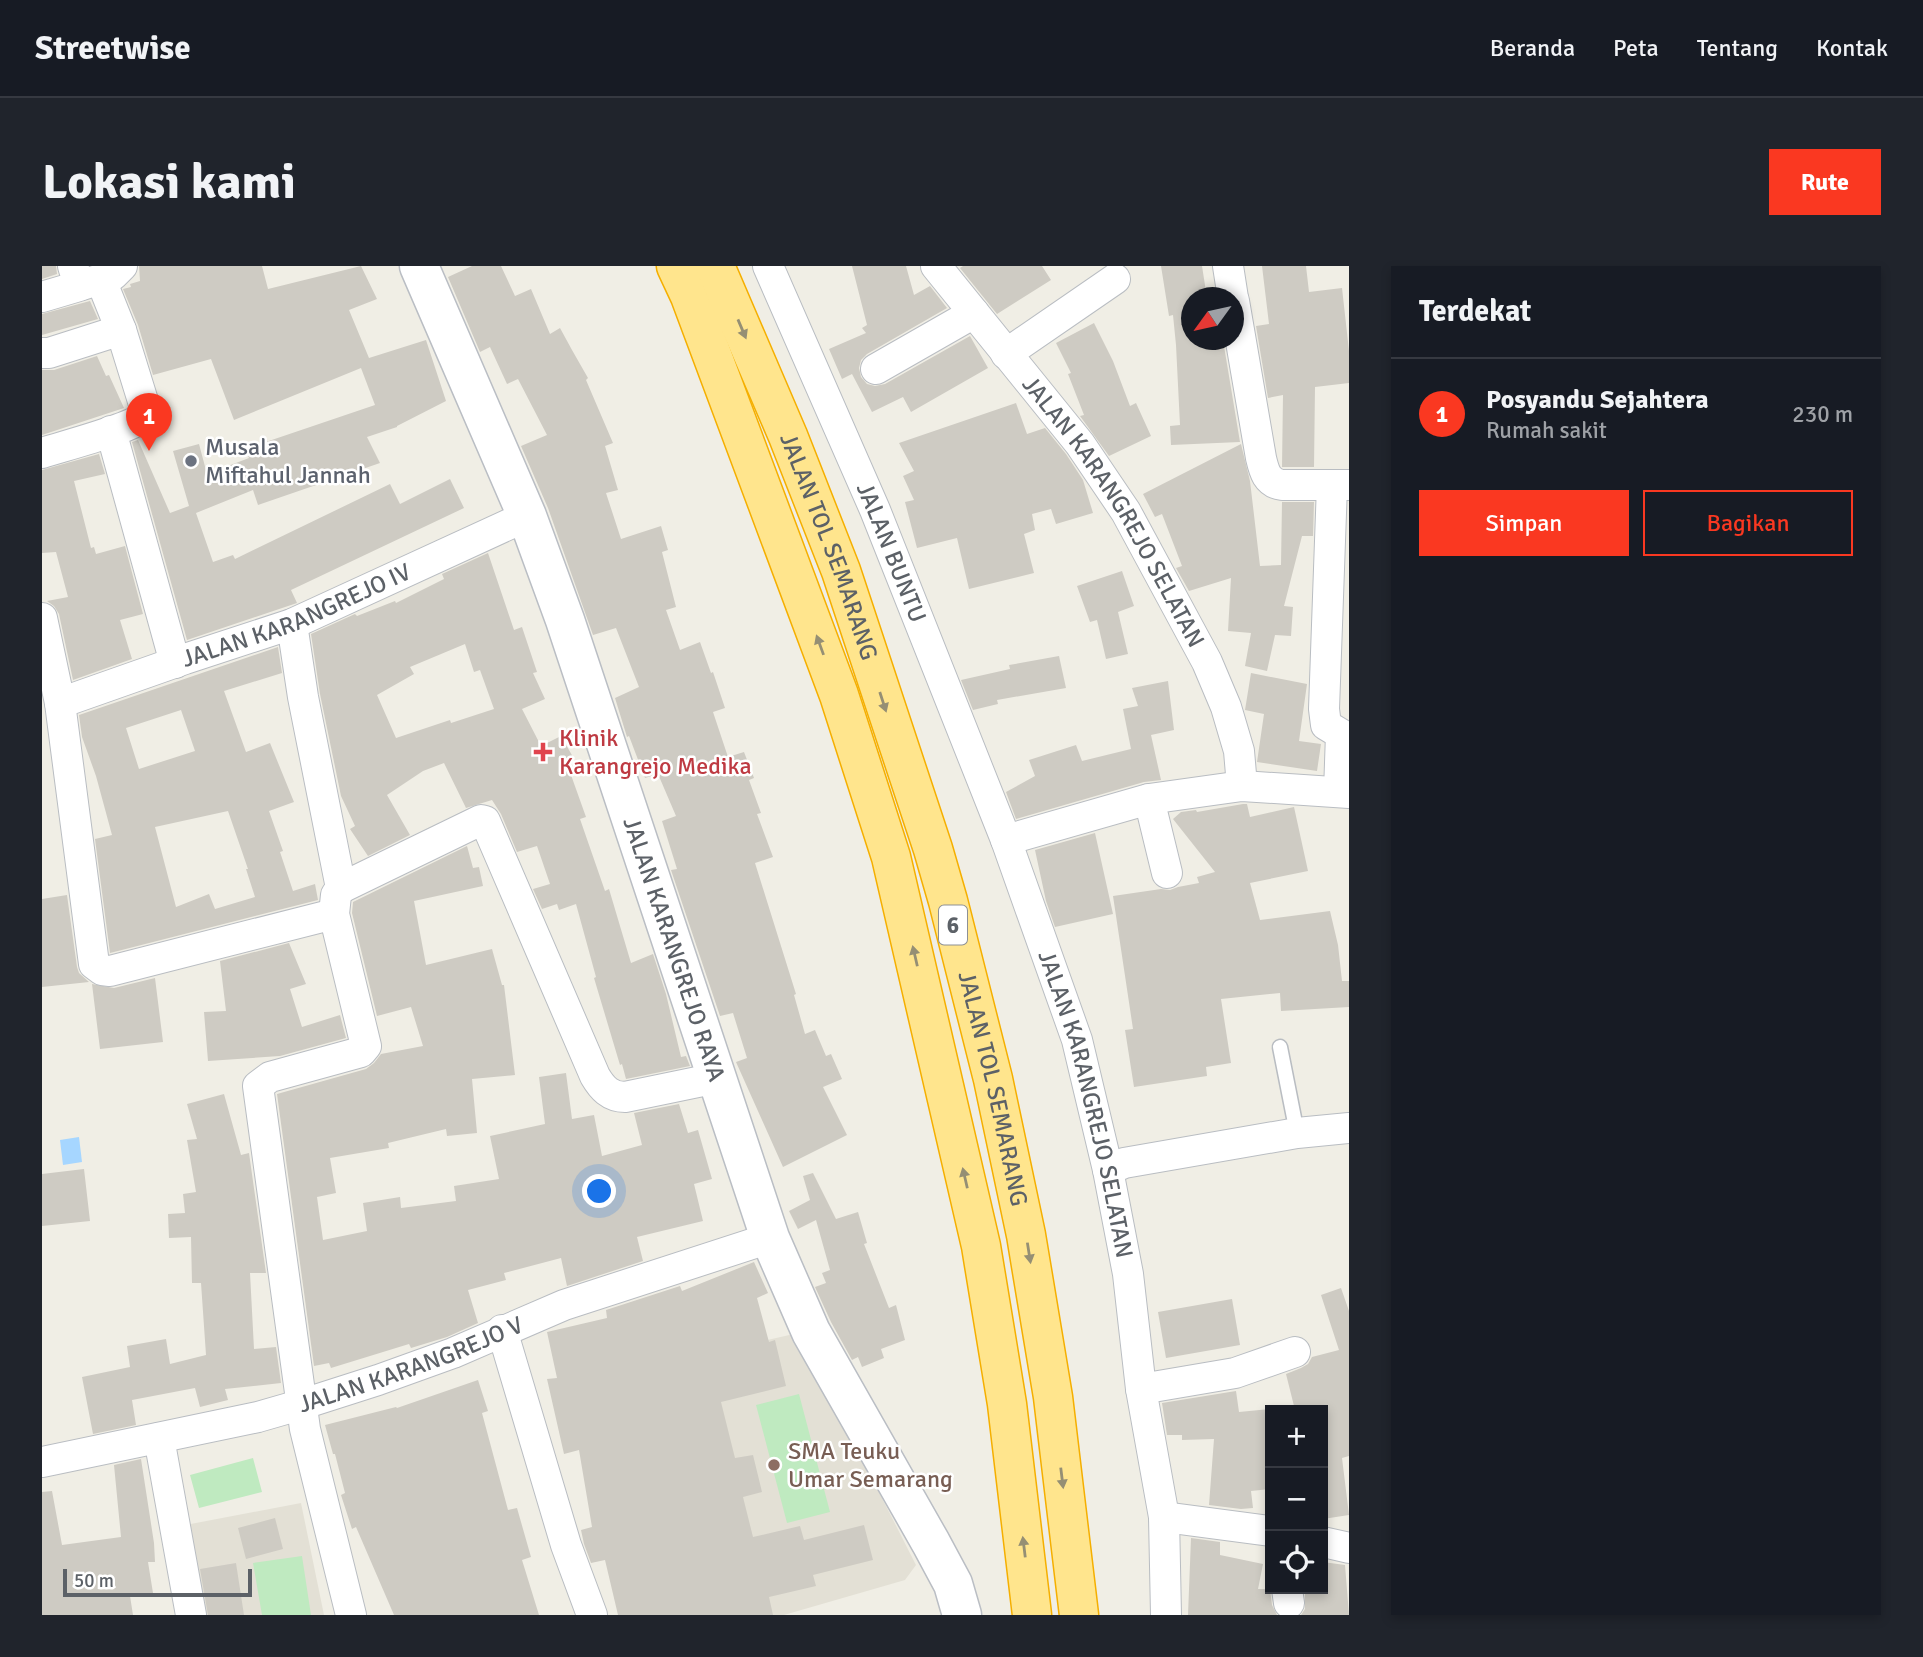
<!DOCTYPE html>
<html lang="id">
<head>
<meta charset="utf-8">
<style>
  :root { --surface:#171b24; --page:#20242c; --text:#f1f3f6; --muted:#9ea1a6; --line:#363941; --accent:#fa3821 }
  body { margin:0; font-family:Signika,sans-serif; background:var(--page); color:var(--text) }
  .controls { position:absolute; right:21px; bottom:21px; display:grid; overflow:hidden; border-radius:0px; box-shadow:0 4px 10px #0003 }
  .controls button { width:63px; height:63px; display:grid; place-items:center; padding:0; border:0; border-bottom:2px solid var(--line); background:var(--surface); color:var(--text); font:35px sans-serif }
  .compass { position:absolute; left:1139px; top:21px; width:63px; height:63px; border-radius:50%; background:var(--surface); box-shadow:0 4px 10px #0003; rotate:237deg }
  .scale { position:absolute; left:21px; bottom:18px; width:189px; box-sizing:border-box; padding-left:7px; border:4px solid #5c6167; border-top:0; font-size:19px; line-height:24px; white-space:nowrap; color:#5c6167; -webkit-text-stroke:5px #fff; paint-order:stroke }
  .you { position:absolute; left:558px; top:926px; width:24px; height:24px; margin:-18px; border:5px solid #fff; border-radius:50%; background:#1a73e8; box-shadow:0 0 0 10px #1a73e833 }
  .badge { display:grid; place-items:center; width:46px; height:46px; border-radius:50%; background:var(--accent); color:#fff; font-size:23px; font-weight:700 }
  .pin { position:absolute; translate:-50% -58px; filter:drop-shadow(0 2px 4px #0008) }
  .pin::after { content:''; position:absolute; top:37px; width:24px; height:21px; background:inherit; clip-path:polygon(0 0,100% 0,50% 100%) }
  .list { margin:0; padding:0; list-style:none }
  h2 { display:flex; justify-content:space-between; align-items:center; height:91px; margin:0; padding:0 28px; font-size:30px }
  h2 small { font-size:23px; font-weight:400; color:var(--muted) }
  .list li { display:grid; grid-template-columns:46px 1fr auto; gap:21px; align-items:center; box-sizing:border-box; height:112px; padding:0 28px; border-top:2px solid var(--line) }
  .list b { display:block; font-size:26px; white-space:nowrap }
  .list p { margin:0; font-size:23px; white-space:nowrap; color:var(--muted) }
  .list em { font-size:23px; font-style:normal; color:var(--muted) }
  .actions { display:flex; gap:14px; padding:21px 28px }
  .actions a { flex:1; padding:16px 0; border:2px solid var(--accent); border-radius:0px; text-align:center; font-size:24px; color:var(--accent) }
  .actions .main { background:var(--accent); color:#fff }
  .icon { flex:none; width:38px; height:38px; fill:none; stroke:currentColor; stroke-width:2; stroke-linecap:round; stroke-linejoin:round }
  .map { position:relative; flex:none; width:1307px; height:1349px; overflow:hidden; border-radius:0px }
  header { display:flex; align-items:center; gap:42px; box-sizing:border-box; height:98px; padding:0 35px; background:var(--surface); border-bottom:2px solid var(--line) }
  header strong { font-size:33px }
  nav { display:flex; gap:38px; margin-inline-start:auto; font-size:24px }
  .intro { display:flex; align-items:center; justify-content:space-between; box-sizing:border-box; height:168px; padding:0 42px }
  h1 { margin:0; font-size:49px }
  .button { padding:18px 32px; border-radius:0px; background:var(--accent); color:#fff; font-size:24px; font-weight:700 }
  main { display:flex; gap:42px; padding:0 42px }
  aside { flex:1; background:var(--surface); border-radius:0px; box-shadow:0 4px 10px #0003 }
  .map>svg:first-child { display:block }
  .education { fill:#e3e0d5 }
  .green { fill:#bfeac0 }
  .water { fill:#a6d6ff }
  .building { fill:#cecbc3; fill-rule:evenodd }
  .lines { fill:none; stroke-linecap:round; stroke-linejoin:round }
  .service-casing { stroke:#b9bdc2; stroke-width:17 }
  .minor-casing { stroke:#b9bdc2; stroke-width:32 }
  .secondary-casing { stroke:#babec4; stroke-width:41 }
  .motorway-casing { stroke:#f5af00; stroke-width:41 }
  .service { stroke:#fff; stroke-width:14 }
  .minor { stroke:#fff; stroke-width:30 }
  .secondary { stroke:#fff; stroke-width:38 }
  .motorway { stroke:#ffe58d; stroke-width:38 }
  .oneway { fill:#958f74 }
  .worship-dot { fill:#6b7280; stroke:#fff; stroke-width:2.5 }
  .health-dot { fill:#e0444e; stroke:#fff; stroke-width:2.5 }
  .education-dot { fill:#8d6e63; stroke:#fff; stroke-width:2.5 }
  .labels { text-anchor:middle; stroke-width:5; stroke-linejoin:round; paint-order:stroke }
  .shield { fill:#fff; stroke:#8d9095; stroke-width:2 }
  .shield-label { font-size:23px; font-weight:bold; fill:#5c6167 }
  .worship-label { font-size:24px; fill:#5b616d; stroke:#fff; text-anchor:start }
  .street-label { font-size:24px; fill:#5c6167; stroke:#fff }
  .health-label { font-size:24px; fill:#be3a42; stroke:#fff; text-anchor:start }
  .education-label { font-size:24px; fill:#785e54; stroke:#fff; text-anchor:start }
</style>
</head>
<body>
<header>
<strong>Streetwise</strong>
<nav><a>Beranda</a><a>Peta</a><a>Tentang</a><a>Kontak</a></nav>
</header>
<div class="intro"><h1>Lokasi kami</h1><a class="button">Rute</a></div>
<main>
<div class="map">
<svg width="1307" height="1349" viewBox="0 0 1307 1349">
  <rect width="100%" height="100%" fill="#f0eee5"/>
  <path class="education" d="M 756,1067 L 874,1299 L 863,1314 L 742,1349 L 677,1349 L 617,1099 Z
    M 259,1237 L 282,1349 L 150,1349 L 133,1261 Z"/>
  <path class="green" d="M 757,1128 L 788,1246 L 745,1257 L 714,1139 Z
    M 211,1192 L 220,1226 L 157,1242 L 148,1209 Z
    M 260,1290 L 269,1349 L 220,1349 L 211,1297 Z"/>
  <path class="water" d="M 37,871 L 40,896 L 21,899 L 18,874 Z"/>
  <path class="building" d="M 0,0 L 14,0 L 15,8 L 0,13 Z
    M 97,0 L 220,0 L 226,23 L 319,0 L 335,33 L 307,44 L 327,92 L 384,74 L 404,135 L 355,160 L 355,161 L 325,171 L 338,197 L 216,239 L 211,224 L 154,247 L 171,296 L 191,289 L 193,293 L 348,218 L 358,238 L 408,213 L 422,242 L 249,324 L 255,337 L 145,374 L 90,176 L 96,174 L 128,247 L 147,240 L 131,185 L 157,178 L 165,208 L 207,192 L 203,183 L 333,139 L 319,102 L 192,154 L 169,93 L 111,109 L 96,59 L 81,23 L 89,21 L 88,18 L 98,15 Z
    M 430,0 L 459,0 L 473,30 L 489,23 L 508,68 L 518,62 L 530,84 L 546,112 L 544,114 L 571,177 L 563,180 L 576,224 L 564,227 L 579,273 L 619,260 L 626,284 L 620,286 L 634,341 L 624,344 L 638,384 L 658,376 L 669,407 L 671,406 L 683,442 L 671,446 L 686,491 L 702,486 L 712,512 L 707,514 L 719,547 L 715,548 L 731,591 L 713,597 L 754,728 L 752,729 L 763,768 L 773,764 L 784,790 L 789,788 L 800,813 L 781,821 L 805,869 L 741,901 L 694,796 L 705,792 L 691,747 L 678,750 L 629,604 L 635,603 L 620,555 L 634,550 L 616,508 L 603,512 L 587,470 L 585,471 L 573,432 L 597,421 L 574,362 L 551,369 L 506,242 L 479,180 L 505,169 L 476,113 L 465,118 L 448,81 L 438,86 L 406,11 Z
    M 810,0 L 864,0 L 872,29 L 888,20 L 905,42 L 825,88 L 819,94 L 817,102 L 819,111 L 825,118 L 833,120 L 843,118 L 928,70 L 946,102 L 869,146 L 861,131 L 830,146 L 810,108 L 800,113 L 787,83 L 824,67 L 820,62 L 825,59 Z
    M 921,0 L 1000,0 L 1009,14 L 955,48 L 918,2 Z
    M 1119,0 L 1160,0 L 1165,32 L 1150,32 L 1150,74 L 1181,74 L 1198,176 L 1129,179 L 1128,160 L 1138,159 L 1134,79 L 1131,49 L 1127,50 Z
    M 1220,0 L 1264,0 L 1267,26 L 1300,22 L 1307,85 L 1307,117 L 1273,121 L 1272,201 L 1240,201 L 1241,129 L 1226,132 L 1214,60 L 1227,58 Z
    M 48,35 L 56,53 L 0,69 L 0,48 Z
    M 1052,57 L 1071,95 L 1088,140 L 1094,137 L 1109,170 L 1067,190 L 1038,150 L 1042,149 L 1026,108 L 1029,107 L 1014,77 Z
    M 55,90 L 64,110 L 67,109 L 82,142 L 0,169 L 0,104 L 12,104 Z
    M 974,137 L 985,168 L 1003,162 L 1024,188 L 1041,214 L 1051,247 L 1014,258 L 1009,243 L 990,248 L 993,264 L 982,268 L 992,307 L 927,323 L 915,272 L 875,282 L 863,236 L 872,234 L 861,210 L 872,205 L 857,177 Z
    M 1199,178 L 1208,215 L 1218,300 L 1239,299 L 1240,236 L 1272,236 L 1271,270 L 1260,270 L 1242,340 L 1251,341 L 1249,370 L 1233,369 L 1225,405 L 1203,400 L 1209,367 L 1186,365 L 1189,312 L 1147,325 L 1134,302 L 1140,300 L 1120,248 L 1113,251 L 1101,228 Z
    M 57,188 L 63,208 L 32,215 L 49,282 L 52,281 L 54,288 L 83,280 L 101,348 L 78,354 L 90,393 L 31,414 L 17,348 L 12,340 L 5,335 L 26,331 L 14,286 L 0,287 L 0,204 Z
    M 446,287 L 472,364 L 480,361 L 495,406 L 491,407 L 503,433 L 480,443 L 499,480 L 519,470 L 531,491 L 524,495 L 544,551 L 538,553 L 563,625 L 567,623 L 589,697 L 611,688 L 624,728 L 639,791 L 644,790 L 648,800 L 584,813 L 580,798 L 578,799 L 552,712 L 554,711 L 534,638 L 517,644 L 515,638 L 500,643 L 491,623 L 508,618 L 495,580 L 475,586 L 459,548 L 450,534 L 424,542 L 402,497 L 381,505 L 345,529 L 368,569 L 326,590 L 308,563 L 313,560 L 299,530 L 278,428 L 269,368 L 313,348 L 315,350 L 353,335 L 354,337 L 402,313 L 400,308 ZM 423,378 L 432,406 L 438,404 L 452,443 L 409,457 L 408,454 L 354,472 L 335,429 L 372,408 L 368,401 Z
    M 1080,305 L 1092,340 L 1076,346 L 1086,388 L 1064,393 L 1055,354 L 1048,356 L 1035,320 Z
    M 236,381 L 240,407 L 182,425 L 204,486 L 228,477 L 252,536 L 227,545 L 241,585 L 238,586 L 251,625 L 273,618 L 276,634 L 68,687 L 53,573 L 70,569 L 54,510 L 40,471 L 37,449 ZM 139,444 L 153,485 L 97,503 L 84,462 ZM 186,545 L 206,603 L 204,603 L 213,631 L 173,643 L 167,628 L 134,641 L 113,561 Z
    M 1017,390 L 1024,422 L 955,434 L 956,438 L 931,444 L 919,414 L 968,403 L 967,399 Z
    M 1209,407 L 1265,418 L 1257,475 L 1279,478 L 1275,505 L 1215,496 L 1222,448 L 1203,444 Z
    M 1126,415 L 1132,464 L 1109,469 L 1119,514 L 1102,516 L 974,553 L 964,526 L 993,510 L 987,494 L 1034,479 L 1040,495 L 1089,483 L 1081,443 L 1096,440 L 1090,422 Z
    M 1201,538 L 1205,538 L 1208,551 L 1252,541 L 1266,605 L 1208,617 L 1218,654 L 1288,645 L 1296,679 L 1300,715 L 1307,715 L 1307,741 L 1239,745 L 1238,727 L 1179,733 L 1189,797 L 1164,801 L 1165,810 L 1092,821 L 1083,764 L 1091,763 L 1071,630 L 1119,623 L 1128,624 L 1136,621 L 1157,617 L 1155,611 L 1173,606 L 1131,553 L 1139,546 L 1154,544 L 1155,546 Z
    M 1053,567 L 1071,648 L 1013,661 L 1004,635 L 993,584 Z
    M 425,580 L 431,602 L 437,601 L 441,620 L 372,635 L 384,699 L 450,683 L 460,719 L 462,719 L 473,809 L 430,813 L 435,867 L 405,870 L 404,863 L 346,877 L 347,882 L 288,892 L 294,927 L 275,931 L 281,974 L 325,965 L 321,937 L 358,931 L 359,942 L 414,935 L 412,920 L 457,913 L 448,870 L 503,858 L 497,811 L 524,807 L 530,853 L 552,849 L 560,890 L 600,879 L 592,847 L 637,838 L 646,867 L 656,864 L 670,913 L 652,918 L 661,955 L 595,971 L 601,995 L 525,1020 L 519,992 L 462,1007 L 464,1014 L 426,1024 L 436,1057 L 405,1071 L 369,1082 L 367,1078 L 289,1102 L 287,1097 L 272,1100 L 235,828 L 324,803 L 332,797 L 339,788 L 381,780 L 369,741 L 335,750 L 310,647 L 311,636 Z
    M 25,629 L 35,701 L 37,707 L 47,716 L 0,721 L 0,633 Z
    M 247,677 L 264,718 L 248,723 L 260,761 L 298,749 L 304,772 L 238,790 L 166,795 L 162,746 L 184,745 L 178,695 Z
    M 113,712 L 121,776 L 58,783 L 50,718 L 72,722 Z
    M 182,828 L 199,889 L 207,887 L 224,1007 L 208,1007 L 212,1083 L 234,1081 L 239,1117 L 183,1123 L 186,1134 L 158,1141 L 153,1122 L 90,1134 L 94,1159 L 51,1168 L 40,1111 L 88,1101 L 85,1080 L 124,1073 L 128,1098 L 164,1089 L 159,1017 L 150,1017 L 149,971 L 127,972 L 126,948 L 143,947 L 141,928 L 154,926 L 145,874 L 155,873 L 145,838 Z
    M 42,903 L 48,955 L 0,960 L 0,908 Z
    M 771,907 L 794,953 L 816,946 L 825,977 L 822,978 L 847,1042 L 854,1039 L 863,1074 L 839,1083 L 842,1092 L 820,1101 L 816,1091 L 810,1094 L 789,1056 L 773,1021 L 784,1017 L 780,1007 L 788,1004 L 774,954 L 756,963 L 747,945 L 768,934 L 761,910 Z
    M 712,996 L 726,1027 L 715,1032 L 727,1076 L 733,1074 L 744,1120 L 679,1136 L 693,1192 L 711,1189 L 720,1226 L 701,1231 L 711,1271 L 758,1260 L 762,1274 L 822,1259 L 831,1294 L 771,1309 L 774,1320 L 727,1331 L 731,1349 L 576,1349 L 563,1294 L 549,1297 L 542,1278 L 539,1264 L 550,1261 L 537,1184 L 522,1188 L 505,1113 L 515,1112 L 505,1066 L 565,1052 L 564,1044 L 638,1020 L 640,1025 Z
    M 1299,1022 L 1307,1045 L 1307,1190 L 1300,1192 L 1307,1249 L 1281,1253 L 1281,1144 L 1253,1144 L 1244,1108 L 1259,1102 L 1266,1098 L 1270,1091 L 1297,1084 L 1279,1029 Z
    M 1190,1033 L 1198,1079 L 1124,1092 L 1116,1046 Z
    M 436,1114 L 446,1145 L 440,1147 L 466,1244 L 475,1242 L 489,1291 L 480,1294 L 497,1349 L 352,1349 L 314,1261 L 310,1263 L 299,1229 L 303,1227 L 293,1188 L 291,1188 L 283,1159 L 354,1141 L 355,1142 Z
    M 1194,1125 L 1197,1146 L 1228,1143 L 1228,1223 L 1209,1225 L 1211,1242 L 1199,1243 L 1167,1239 L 1172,1173 L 1140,1174 L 1140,1169 L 1125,1169 L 1120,1137 Z
    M 99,1193 L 112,1277 L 113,1296 L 106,1296 L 111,1327 L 88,1330 L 91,1349 L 0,1349 L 0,1226 L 10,1225 L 20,1279 L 79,1271 L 72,1199 Z
    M 233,1252 L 241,1283 L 204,1293 L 196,1262 Z
    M 1149,1272 L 1178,1276 L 1178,1289 L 1221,1298 L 1216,1323 L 1228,1323 L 1230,1339 L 1235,1349 L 1146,1349 Z
    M 1281,1296 L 1303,1299 L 1307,1349 L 1259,1349 L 1263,1343 L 1263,1323 L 1281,1323 Z
    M 194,1297 L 202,1349 L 166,1349 L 158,1303 Z"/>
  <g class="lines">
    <g class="service-casing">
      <path id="service" d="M 1238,781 L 1255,867"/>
    </g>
    <g class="minor-casing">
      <g id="minor">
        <path id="s1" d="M 726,0 L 833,244 L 964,574 L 1035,774 L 1066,904 L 1086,1008 L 1099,1123 L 1122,1251 L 1124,1349"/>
        <path id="s2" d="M 894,0 L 1038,178 L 1084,246 L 1165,396 L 1184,441 L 1197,485 L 1200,520"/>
        <path d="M 1186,0 L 1191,32"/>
        <path d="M 40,19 L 71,9 L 80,0"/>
        <path d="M 0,31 L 37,20 L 31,0"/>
        <path d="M 1192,35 L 1219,192 C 1222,205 1225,217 1240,219 L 1307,219"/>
        <path d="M 0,87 L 7,87 L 79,64"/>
        <path d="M 964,88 L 1073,13"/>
        <path d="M 834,103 L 932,47"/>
        <path d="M 69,165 L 133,397"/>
        <path d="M 0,187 C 21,180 93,162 105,148 L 79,64 L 59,14"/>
        <path d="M 1290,219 L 1282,443 L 1284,459 L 1299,468 L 1297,526"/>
        <path d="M 0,352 L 18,437 L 52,698 L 60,704 L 68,705 L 292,648"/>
        <path d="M 250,358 L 261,431 L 299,622 L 294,629 L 292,648 L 324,780 L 319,786 L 228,811 L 216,820 L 263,1163 L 309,1349"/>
        <path id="s3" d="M 18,437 L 143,393 L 250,358 L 485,250"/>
        <path d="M 1107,533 L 1125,607"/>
        <path d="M 964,574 L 1107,533 L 1200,520 L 1307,527"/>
        <path d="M 299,622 L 439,554 L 443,555 L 553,810 C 560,822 568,831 583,831 L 675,812"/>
        <path d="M 1066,904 L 1082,897 L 1255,867 L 1307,862"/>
        <path d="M 460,1064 L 524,1279 L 550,1349"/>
        <path d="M 1099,1123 L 1193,1107 L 1253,1086"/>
        <path d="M 117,1172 L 149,1349"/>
        <path id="s4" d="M 0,1196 L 216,1151 L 261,1138 L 336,1114 L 411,1087 L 522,1039 L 728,972"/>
        <path d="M 1122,1251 L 1228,1265"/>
        <path d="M 1281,1276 L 1307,1282"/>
        <path d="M 1245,1323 L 1247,1337"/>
      </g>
    </g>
    <g class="secondary-casing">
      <g id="secondary">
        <path id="s5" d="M 377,0 L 485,250 L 523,354 L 728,972 L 769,1066 L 889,1277 L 911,1318 L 920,1349"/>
      </g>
    </g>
    <g class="motorway-casing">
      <g id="motorway">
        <path d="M 634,0 L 648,30 L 797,429 L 849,591 L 939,980 L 965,1138 L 990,1349"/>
        <path id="s6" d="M 673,0 L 746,170 L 799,305 L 891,583 L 906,635 L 951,813 L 984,969 L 1011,1131 L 1037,1349"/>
      </g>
    </g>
    <use href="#service" class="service"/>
    <use href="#minor" class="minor"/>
    <use href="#secondary" class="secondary"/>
    <use href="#motorway" class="motorway"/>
  </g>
  <defs><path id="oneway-solid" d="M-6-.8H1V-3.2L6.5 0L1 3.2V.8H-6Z" transform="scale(1.75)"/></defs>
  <g class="oneway">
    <use href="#oneway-solid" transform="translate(700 63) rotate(67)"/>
    <use href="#oneway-solid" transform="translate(778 379) rotate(-110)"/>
    <use href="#oneway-solid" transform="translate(841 436) rotate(72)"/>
    <use href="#oneway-solid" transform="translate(873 690) rotate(-103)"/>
    <use href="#oneway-solid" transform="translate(923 912) rotate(-103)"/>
    <use href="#oneway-solid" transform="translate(987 987) rotate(81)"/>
    <use href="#oneway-solid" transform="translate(1020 1212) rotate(83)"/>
    <use href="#oneway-solid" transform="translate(982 1281) rotate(-97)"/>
  </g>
  <circle class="worship-dot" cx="149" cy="195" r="7"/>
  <path class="health-dot" d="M497.5 475.5h7v7h7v7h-7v7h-7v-7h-7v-7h7z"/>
  <circle class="education-dot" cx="732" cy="1199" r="7"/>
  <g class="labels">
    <rect class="shield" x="897" y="639.5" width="28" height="39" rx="5"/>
    <g class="shield-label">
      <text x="911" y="667">6</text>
    </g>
    <g class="worship-label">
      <text x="163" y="189">Musala<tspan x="163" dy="28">Miftahul Jannah</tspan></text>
    </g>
    <g class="street-label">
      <text dy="8" stroke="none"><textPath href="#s2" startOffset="304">JALAN KARANGREJO SELATAN</textPath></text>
      <text dy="8" stroke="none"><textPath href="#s6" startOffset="303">JALAN TOL SEMARANG</textPath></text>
      <text dy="8" stroke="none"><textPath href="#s1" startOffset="312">JALAN BUNTU</textPath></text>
      <text dy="8" stroke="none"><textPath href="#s3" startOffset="252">JALAN KARANGREJO IV</textPath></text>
      <text dy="8" stroke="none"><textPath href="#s5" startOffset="730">JALAN KARANGREJO RAYA</textPath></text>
      <text dy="8" stroke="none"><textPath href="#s6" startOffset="870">JALAN TOL SEMARANG</textPath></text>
      <text dy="8" stroke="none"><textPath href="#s1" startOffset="898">JALAN KARANGREJO SELATAN</textPath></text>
      <text dy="8" stroke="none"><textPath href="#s4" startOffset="382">JALAN KARANGREJO V</textPath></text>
    </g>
    <g class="health-label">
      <text x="517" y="480">Klinik<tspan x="517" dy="28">Karangrejo Medika</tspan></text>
    </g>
    <g class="education-label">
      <text x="746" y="1193">SMA Teuku<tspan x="746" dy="28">Umar Semarang</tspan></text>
    </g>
  </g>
</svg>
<div class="controls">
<button>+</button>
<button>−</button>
<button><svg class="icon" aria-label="locate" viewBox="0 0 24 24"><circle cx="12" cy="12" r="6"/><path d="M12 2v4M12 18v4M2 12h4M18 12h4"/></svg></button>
</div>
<svg class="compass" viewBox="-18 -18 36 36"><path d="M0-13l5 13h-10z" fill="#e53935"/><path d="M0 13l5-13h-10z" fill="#9ea1a6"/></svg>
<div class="scale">50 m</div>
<div class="you"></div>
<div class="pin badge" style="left:107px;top:185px">1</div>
</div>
<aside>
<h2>Terdekat<small></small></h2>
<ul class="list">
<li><span class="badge">1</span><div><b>Posyandu Sejahtera</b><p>Rumah sakit</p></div><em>230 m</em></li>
</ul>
<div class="actions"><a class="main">Simpan</a><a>Bagikan</a></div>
</aside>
</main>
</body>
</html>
